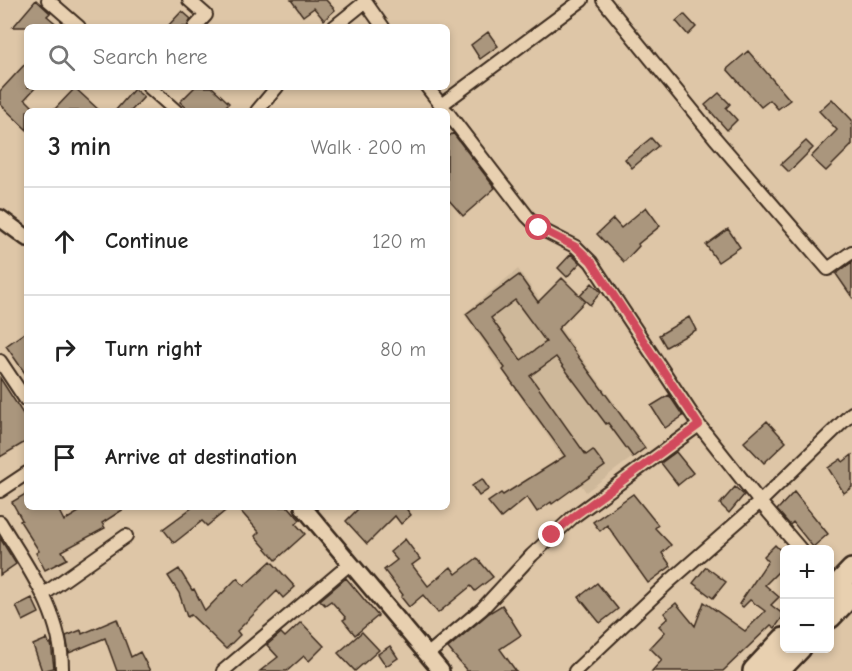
<!DOCTYPE html>
<html lang="en">
<head>
<meta charset="utf-8">
<style>
  :root { --surface:#fff; --page:#f2f2f2; --text:#222; --muted:#767676; --line:#e0e0e0 }
  body { margin:0; font-family:"Comic Neue",sans-serif; background:var(--page); color:var(--text) }
  .controls { position:absolute; right:18px; bottom:18px; display:grid; overflow:hidden; border-radius:9px; box-shadow:0 3px 9px #0003 }
  .controls button { width:54px; height:54px; display:grid; place-items:center; padding:0; border:0; border-bottom:2px solid var(--line); background:var(--surface); color:var(--text); font:30px sans-serif }
  .stop { position:absolute; width:18px; height:18px; margin:-14px; border:4px solid #d1495b; border-radius:50%; background:#fff }
  .stop.end { background:#d1495b; border-color:#fff; box-shadow:0 2px 6px #0008 }
  .list { margin:0; padding:0; list-style:none }
  h2 { display:flex; justify-content:space-between; align-items:center; height:78px; margin:0; padding:0 24px; font-size:26px }
  h2 small { font-size:20px; font-weight:400; color:var(--muted) }
  .list li { display:grid; grid-template-columns:39px 1fr auto; gap:18px; align-items:center; box-sizing:border-box; height:108px; padding:0 24px; border-top:2px solid var(--line) }
  .list b { display:block; font-size:22px; white-space:nowrap }
  .list em { font-size:20px; font-style:normal; color:var(--muted) }
  .icon { flex:none; width:33px; height:33px; fill:none; stroke:currentColor; stroke-width:2; stroke-linecap:round; stroke-linejoin:round }
  .map { position:relative; flex:none; width:852px; height:671px; overflow:hidden }
  .search { position:absolute; background:var(--surface); box-shadow:0 3px 9px #0003; left:24px; top:24px; width:426px; height:66px; display:flex; align-items:center; gap:15px; box-sizing:border-box; padding:0 21px; border-radius:9px; color:var(--muted); font-size:22px }
  .panel { position:absolute; background:var(--surface); box-shadow:0 3px 9px #0003; left:24px; top:108px; width:426px; height:402px; border-radius:9px }
  .map>svg:first-child { display:block }
  .built { fill:#ceb89a }
  .building { fill:#aa967d; stroke:#3b2a1e; stroke-width:1.5; fill-rule:evenodd }
  .lines { fill:none; stroke-linecap:round; stroke-linejoin:round }
  .minor-casing { stroke:#3b2a1e; stroke-width:16 }
  .tertiary-casing { stroke:#3b2a1e; stroke-width:20 }
  .trunk-casing { stroke:#3b2a1e; stroke-width:26 }
  .minor { stroke:#e8d0b0; stroke-width:12 }
  .tertiary { stroke:#e8d0b0; stroke-width:15 }
  .trunk { stroke:#e8d0b0; stroke-width:21 }
  .route { stroke:#d1495b; stroke-width:8 }
</style>
</head>
<body>
<div class="map">
<svg width="852" height="671" viewBox="0 0 852 671">
  <rect width="100%" height="100%" fill="#dec6a7"/>
  <filter id="ink" filterUnits="userSpaceOnUse"><feTurbulence type="fractalNoise" baseFrequency=".0167" numOctaves="2"/><feDisplacementMap in="SourceGraphic" scale="12" xChannelSelector="R" yChannelSelector="G"/><feConvolveMatrix kernelMatrix="1 2 1 2 8 2 1 2 1" color-interpolation-filters="sRGB"/></filter>
  <g filter="url(#ink)">
    <path class="built" d="M 518,269 L 646,447 L 586,492 L 464,314 Z"/>
    <path class="building" d="M 36,0 L 50,13 L 47,16 L 60,27 L 13,27 Z
      M 291,0 L 326,0 L 335,10 L 324,20 L 314,8 L 303,16 Z
      M 182,11 L 191,19 L 187,27 L 167,27 Z
      M 684,14 L 696,27 L 688,35 L 676,21 Z
      M 488,32 L 498,46 L 480,59 L 471,45 Z
      M 748,51 L 790,100 L 778,109 L 770,100 L 761,107 L 727,69 Z
      M 27,62 L 27,87 L 36,87 L 25,99 L 37,111 L 27,111 L 27,130 L 0,104 L 0,91 Z
      M 195,87 L 212,87 L 229,103 L 221,111 L 190,111 L 180,102 Z
      M 75,88 L 100,111 L 53,111 Z
      M 134,89 L 144,97 L 131,111 L 115,111 Z
      M 719,93 L 730,104 L 726,108 L 737,120 L 727,130 L 705,105 Z
      M 832,99 L 852,120 L 852,145 L 826,171 L 811,157 L 837,130 L 819,111 Z
      M 453,133 L 495,188 L 463,216 L 447,198 L 447,138 Z
      M 651,138 L 658,146 L 632,168 L 625,159 Z
      M 806,141 L 813,148 L 789,172 L 781,164 Z
      M 646,207 L 660,226 L 638,244 L 639,246 L 624,262 L 597,234 L 613,219 L 621,228 Z
      M 728,229 L 740,247 L 718,262 L 706,245 Z
      M 571,254 L 580,263 L 567,277 L 558,268 Z
      M 852,262 L 852,297 L 836,274 Z
      M 519,275 L 538,302 L 562,278 L 585,301 L 558,329 L 645,448 L 633,457 L 608,423 L 606,424 L 556,357 L 530,376 L 586,455 L 593,450 L 605,466 L 552,504 L 551,502 L 537,512 L 527,497 L 501,518 L 488,502 L 501,493 L 503,495 L 565,456 L 503,370 L 505,368 L 466,314 ZM 515,300 L 546,342 L 521,360 L 491,318 Z
      M 592,283 L 601,292 L 590,305 L 580,296 Z
      M 689,317 L 696,330 L 666,347 L 659,335 Z
      M 27,331 L 27,376 L 6,346 Z
      M 0,378 L 27,420 L 27,441 L 0,457 Z
      M 669,395 L 683,416 L 665,428 L 651,406 Z
      M 767,421 L 786,442 L 764,463 L 744,442 Z
      M 676,452 L 693,473 L 678,485 L 661,463 Z
      M 852,455 L 852,487 L 844,493 L 828,468 L 841,459 L 843,462 Z
      M 482,479 L 489,489 L 479,496 L 472,486 Z
      M 735,487 L 744,495 L 729,513 L 720,504 Z
      M 794,492 L 828,534 L 813,547 L 793,522 L 790,525 L 777,510 Z
      M 27,493 L 27,507 L 57,507 L 64,521 L 87,507 L 127,507 L 102,523 L 105,528 L 62,551 L 67,559 L 45,570 L 36,553 L 39,551 L 20,521 L 22,520 L 12,502 Z
      M 633,494 L 658,525 L 655,528 L 671,545 L 662,553 L 671,566 L 648,583 L 607,525 L 600,531 L 593,522 Z
      M 193,507 L 230,507 L 207,526 L 202,521 L 174,543 L 163,529 Z
      M 237,507 L 289,507 L 300,520 L 296,524 L 305,534 L 276,560 L 255,536 L 259,532 Z
      M 360,507 L 405,507 L 411,515 L 401,524 L 395,516 L 367,544 L 346,521 Z
      M 0,538 L 16,564 L 0,575 Z
      M 405,539 L 420,559 L 412,565 L 428,586 L 451,567 L 456,574 L 477,558 L 493,577 L 475,591 L 471,586 L 438,613 L 423,595 L 409,607 L 401,597 L 403,595 L 384,570 L 397,560 L 390,552 Z
      M 775,545 L 784,554 L 784,566 L 765,585 L 779,597 L 771,605 L 784,615 L 775,628 L 771,625 L 723,671 L 652,671 L 662,660 L 650,648 L 665,632 L 659,626 L 668,618 L 664,613 L 676,603 L 695,626 L 704,602 L 745,631 L 765,611 L 750,600 L 743,607 L 739,604 L 768,561 L 764,556 Z
      M 271,561 L 295,587 L 283,598 L 277,591 L 237,631 L 240,635 L 226,649 L 191,615 L 187,617 L 179,593 L 168,576 L 179,569 L 192,590 L 194,589 L 205,611 L 237,578 L 244,586 Z
      M 706,567 L 726,582 L 713,598 L 693,583 Z
      M 346,578 L 378,616 L 355,635 L 343,620 L 346,618 L 331,601 L 325,605 L 320,600 Z
      M 597,583 L 618,609 L 600,623 L 579,597 Z
      M 32,598 L 39,613 L 23,621 L 16,606 Z
      M 502,605 L 521,635 L 500,649 L 516,671 L 467,671 L 448,648 L 489,613 Z
      M 117,619 L 131,657 L 140,652 L 150,671 L 117,671 L 105,638 L 69,653 L 66,636 L 81,630 L 82,634 Z
      M 301,622 L 324,646 L 309,661 L 304,656 L 287,671 L 260,671 L 278,657 L 267,645 L 281,633 L 285,637 Z
      M 362,632 L 379,650 L 355,671 L 338,653 Z
      M 47,639 L 49,644 L 51,643 L 54,668 L 42,671 L 33,645 Z
      M 390,646 L 398,658 L 386,666 L 378,654 Z"/>
    <g class="lines">
      <g class="minor-casing">
        <path id="minor" d="M 48,0 L 79,27
          M 189,0 L 206,15 L 195,27
          M 364,0 L 383,27
          M 603,0 L 715,138 L 828,269 L 852,252
          M 334,27 L 365,2
          M 149,87 L 176,111
          M 427,87 L 445,110
          M 441,105 L 582,0
          M 257,111 L 277,87
          M 447,112 L 527,216 L 539,228 L 576,247 L 591,262 L 699,425 L 760,502 L 801,550
          M 0,361 L 26,400
          M 0,491 L 27,473
          M 0,522 C 28,568 63,614 62,671
          M 44,594 L 126,536
          M 427,655 L 482,609 L 532,555 L 573,517 L 699,425
          M 223,671 L 351,563
          M 575,671 L 670,581 L 760,502 L 852,413"/>
      </g>
      <g class="tertiary-casing">
        <path id="tertiary" d="M 0,218 L 27,238
          M 303,507 L 441,671"/>
      </g>
      <g class="trunk-casing">
        <path id="trunk" d="M 830,593 L 852,570
          M 830,617 L 852,594
          M 754,671 L 784,639
          M 778,671 L 800,648"/>
      </g>
      <use href="#minor" class="minor"/>
      <use href="#tertiary" class="tertiary"/>
      <use href="#trunk" class="trunk"/>
    </g>
  </g>
  <g class="lines" filter="url(#ink)">
    <path class="route" d="M 539,228 L 576,247 L 591,261 L 699,425 L 573,517 L 552,535"/>
  </g>
</svg>
<div class="controls">
<button>+</button>
<button>−</button>
</div>
<div class="stop" style="left:539px;top:228px"></div>
<div class="stop end" style="left:552px;top:535px"></div>
<div class="search"><svg class="icon" aria-label="search" viewBox="0 0 24 24"><circle cx="10" cy="10" r="6"/><path d="M15 15l6 6"/></svg>Search here</div>
<section class="panel">
<h2>3 min<small>Walk · 200 m</small></h2>
<ul class="list">
<li><svg class="icon" aria-label="ahead" viewBox="0 0 24 24"><path d="M12 20V5M6 11l6-6 6 6"/></svg><div><b>Continue</b></div><em>120 m</em></li>
<li><svg class="icon" aria-label="right" viewBox="0 0 24 24"><path d="M7 20v-9h11M14 6l5 5-5 5"/></svg><div><b>Turn right</b></div><em>80 m</em></li>
<li><svg class="icon" aria-label="arrive" viewBox="0 0 24 24"><path d="M6 21V4h12l-3 4 3 4H6"/></svg><div><b>Arrive at destination</b></div></li>
</ul>
</section>
</div>
</body>
</html>
